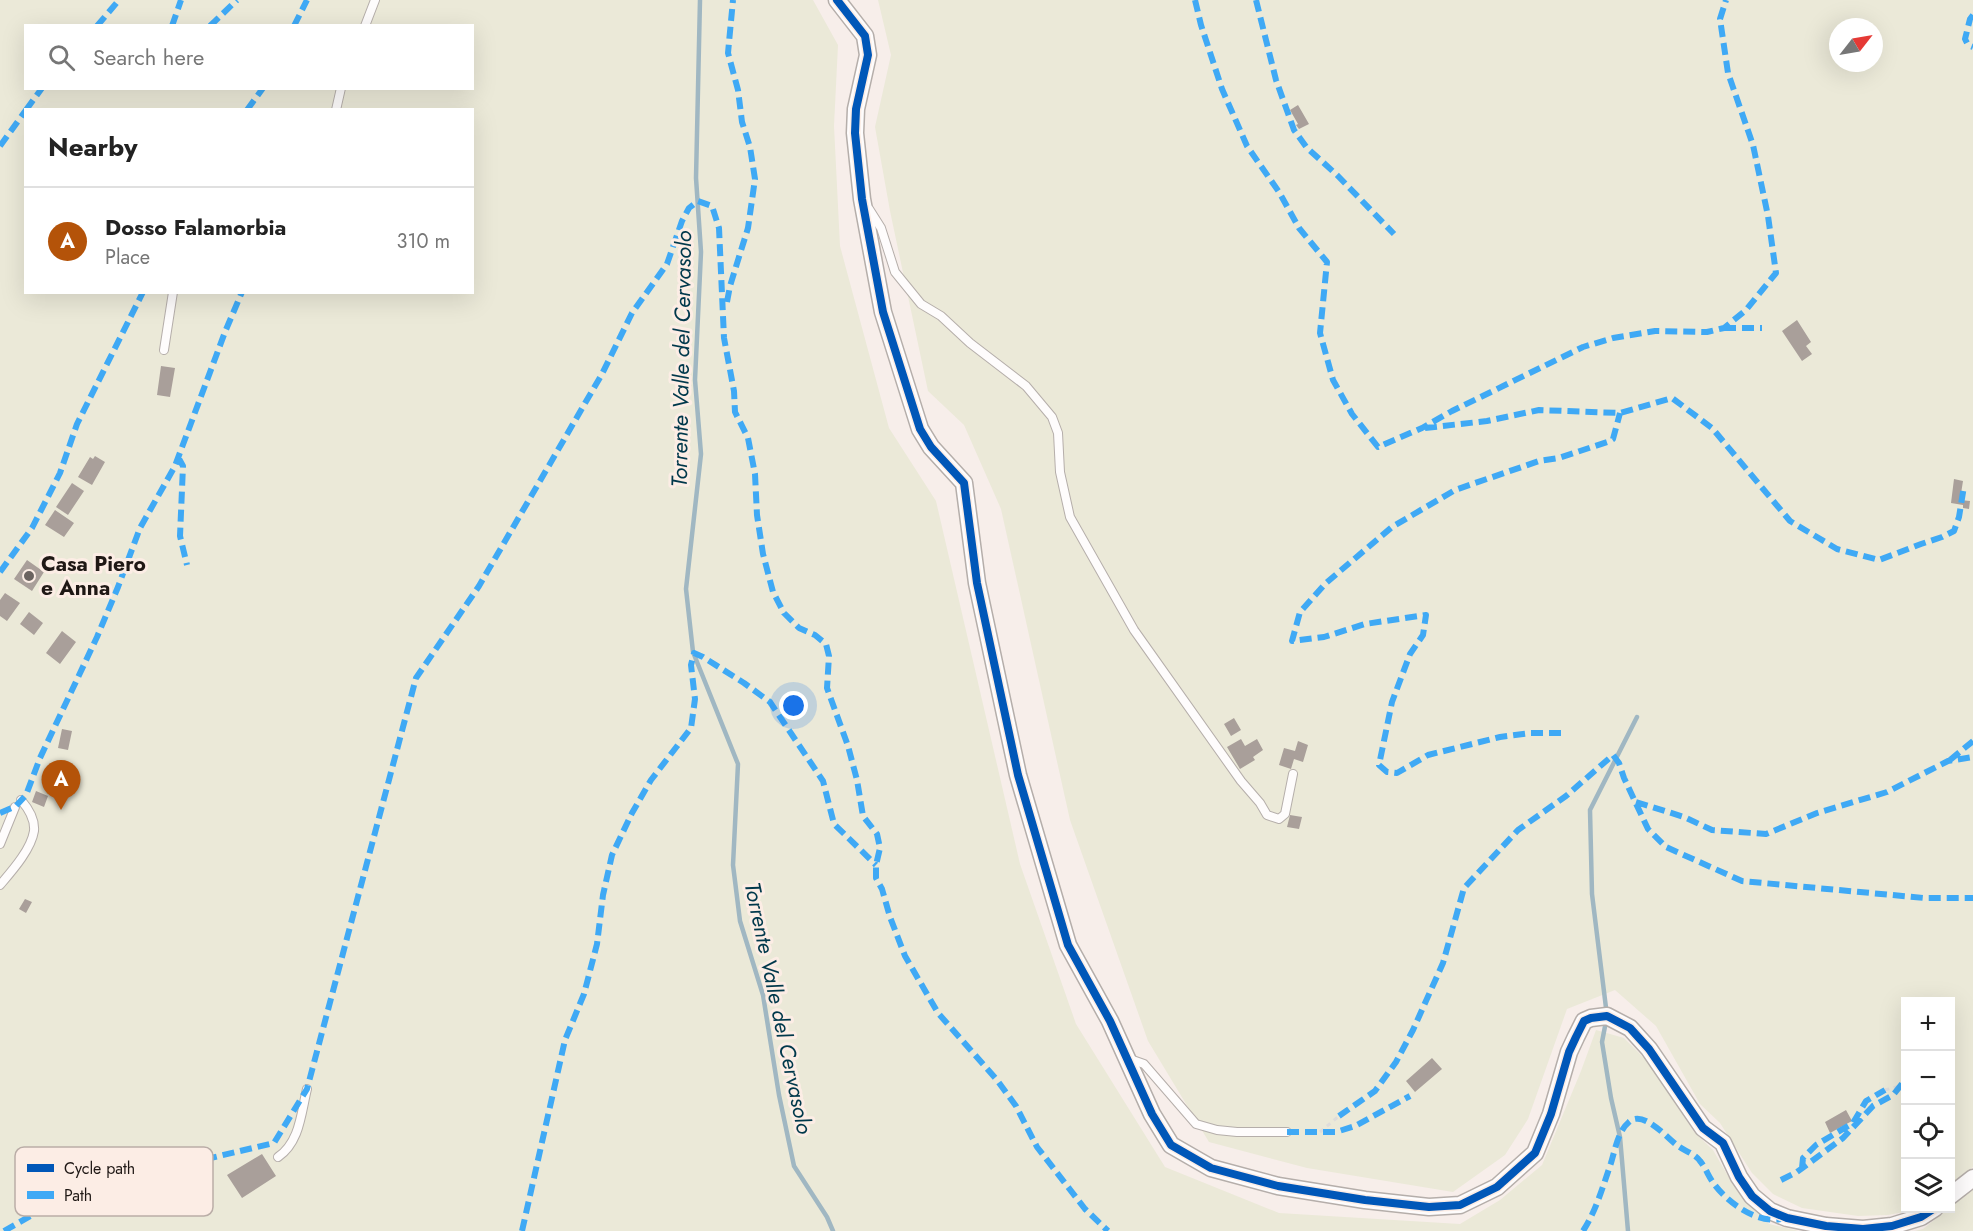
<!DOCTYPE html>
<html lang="en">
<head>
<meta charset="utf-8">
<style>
  :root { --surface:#fff; --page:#f6f6f6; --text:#222; --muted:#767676; --line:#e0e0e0; --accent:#b45309 }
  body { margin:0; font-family:Jost,sans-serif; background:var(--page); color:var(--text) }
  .controls { position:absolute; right:18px; bottom:18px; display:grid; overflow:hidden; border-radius:0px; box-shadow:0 6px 24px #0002 }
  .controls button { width:54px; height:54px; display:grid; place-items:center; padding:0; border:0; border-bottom:2px solid var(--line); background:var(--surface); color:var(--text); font:30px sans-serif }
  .compass { position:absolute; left:1829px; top:18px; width:54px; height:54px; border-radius:50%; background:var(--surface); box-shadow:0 6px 24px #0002; rotate:59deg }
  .you { position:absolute; left:794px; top:706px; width:21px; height:21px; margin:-15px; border:4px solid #fff; border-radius:50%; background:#1a73e8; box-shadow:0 0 0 9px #1a73e833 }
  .badge { display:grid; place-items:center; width:39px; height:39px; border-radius:50%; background:var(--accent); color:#fff; font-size:20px; font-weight:700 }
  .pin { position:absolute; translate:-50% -50px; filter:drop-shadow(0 2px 3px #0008) }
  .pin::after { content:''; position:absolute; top:32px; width:21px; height:18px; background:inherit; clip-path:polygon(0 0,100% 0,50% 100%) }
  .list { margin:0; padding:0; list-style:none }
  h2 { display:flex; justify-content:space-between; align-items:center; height:78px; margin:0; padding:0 24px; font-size:26px }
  h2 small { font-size:20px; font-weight:400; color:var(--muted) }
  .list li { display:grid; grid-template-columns:39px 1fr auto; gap:18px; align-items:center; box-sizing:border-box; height:108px; padding:0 24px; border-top:2px solid var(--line) }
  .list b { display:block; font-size:22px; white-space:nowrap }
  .list p { margin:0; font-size:20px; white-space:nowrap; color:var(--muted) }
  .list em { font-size:20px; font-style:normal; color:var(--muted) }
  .icon { flex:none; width:33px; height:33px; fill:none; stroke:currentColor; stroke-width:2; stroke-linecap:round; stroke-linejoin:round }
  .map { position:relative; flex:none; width:1973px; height:1231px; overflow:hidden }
  .search { position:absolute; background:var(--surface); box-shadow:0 6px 24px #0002; left:24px; top:24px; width:450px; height:66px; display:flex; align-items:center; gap:15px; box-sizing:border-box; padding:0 21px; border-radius:0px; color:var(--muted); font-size:22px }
  .panel { position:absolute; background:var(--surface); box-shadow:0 6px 24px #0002; left:24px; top:108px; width:450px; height:186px; border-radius:0px }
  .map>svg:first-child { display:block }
  .green { fill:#ebe9d8; fill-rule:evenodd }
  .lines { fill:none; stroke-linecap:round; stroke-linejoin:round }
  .stream { stroke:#a0b7c2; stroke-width:4.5 }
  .building { fill:#a99f9a }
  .service-casing { stroke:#b5aeaa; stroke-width:10 }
  .minor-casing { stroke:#b5aeaa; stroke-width:19 }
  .path { stroke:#dedcdb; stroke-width:3; stroke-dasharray:4.5 4.5; stroke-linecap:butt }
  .service { stroke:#fefcfc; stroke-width:8 }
  .minor { stroke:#fefcfc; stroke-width:16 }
  .quiet { stroke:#3fa9f5; stroke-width:6; stroke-dasharray:12 6; stroke-linecap:butt }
  .cycleway-casing { stroke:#fcede5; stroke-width:11 }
  .cycleway { stroke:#0057b8; stroke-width:8 }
  .poi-dot { fill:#6b6360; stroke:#fcede5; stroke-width:2 }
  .labels { text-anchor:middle; stroke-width:6; stroke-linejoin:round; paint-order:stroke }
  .poi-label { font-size:21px; font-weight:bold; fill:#1f1815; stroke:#fcede5; text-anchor:start }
  .water-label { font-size:22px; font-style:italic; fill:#00384b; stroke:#fcede5 }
  .key { fill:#fcede5; stroke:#baada7; stroke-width:1.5 }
  .key-label { font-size:16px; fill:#1f1815 }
</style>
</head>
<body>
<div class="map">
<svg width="1973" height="1231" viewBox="0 0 1973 1231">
  <rect width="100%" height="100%" fill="#f7eeea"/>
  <path class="green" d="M 0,0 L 813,0 L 838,45 L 834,126 L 840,246 L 889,428 L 936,501 L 1020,864 L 1076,1024 L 1165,1167 L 1279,1213 L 1460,1224 L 1500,1200 L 1542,1165 L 1581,1071 L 1596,1030 L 1624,1038 L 1647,1061 L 1694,1132 L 1713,1150 L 1732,1183 L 1769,1224 L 1799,1231 L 0,1231 ZM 26,26 L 472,26 L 472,88 L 26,88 ZM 26,110 L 472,110 L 472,292 L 26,292 Z
    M 878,0 L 1973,0 L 1973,1167 L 1951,1185 L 1950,1002 L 1906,1002 L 1906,1208 L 1920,1209 L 1888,1215 L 1858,1216 L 1802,1208 L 1773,1194 L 1752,1173 L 1720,1123 L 1700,1104 L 1656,1026 L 1615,990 L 1567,1009 L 1528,1119 L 1505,1155 L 1453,1192 L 1307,1168 L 1209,1142 L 1148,1041 L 1070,820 L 1001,509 L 964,425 L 928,391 L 890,211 L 875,127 L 891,55 ZM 1838,27 L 1874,27 L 1874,63 L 1838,63 Z
    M 1973,1189 L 1973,1231 L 1915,1231 L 1923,1229 Z"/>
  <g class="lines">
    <path class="stream" d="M 700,0 L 696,178 L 701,252 L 695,380 L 701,454 L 686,589 L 693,652 L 738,764 L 733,865 L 740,921 L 763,995 L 779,1095 L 794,1166 L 827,1217 L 833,1231
      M 1628,1231 L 1620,1137 L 1611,1098 L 1602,1042 L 1607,1016 L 1592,894 L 1590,810 L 1637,717"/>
  </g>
  <path class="building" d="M 1298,105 L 1309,124 L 1299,129 L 1296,125 L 1298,124 L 1290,110 Z
    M 1797,320 L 1811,342 L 1806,346 L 1812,354 L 1802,361 L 1782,331 Z
    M 161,366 L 175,368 L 170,397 L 157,395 Z
    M 95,456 L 105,462 L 92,485 L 78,477 L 90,457 L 93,459 Z
    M 1954,479 L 1963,481 L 1960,500 L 1970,501 L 1969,509 L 1963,508 L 1963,505 L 1951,503 Z
    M 72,483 L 84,491 L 68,515 L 56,507 Z
    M 55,510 L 74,523 L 64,537 L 45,525 Z
    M 27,560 L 44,572 L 32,591 L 14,579 Z
    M 5,593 L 20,603 L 7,621 L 0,616 L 0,600 Z
    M 29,612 L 43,623 L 34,635 L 20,624 Z
    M 62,631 L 76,642 L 60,664 L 46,653 Z
    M 1234,718 L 1241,730 L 1231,736 L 1224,724 Z
    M 62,729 L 72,731 L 68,750 L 58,748 Z
    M 1241,739 L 1245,746 L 1257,739 L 1263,750 L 1253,757 L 1255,760 L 1240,769 L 1227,747 Z
    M 1298,741 L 1308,745 L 1303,762 L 1294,759 L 1291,769 L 1279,765 L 1284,748 L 1295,751 Z
    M 36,791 L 48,796 L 44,807 L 32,802 Z
    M 1290,815 L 1302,817 L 1299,829 L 1287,827 Z
    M 25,899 L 32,902 L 26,913 L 19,909 Z
    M 1432,1058 L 1442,1069 L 1415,1092 L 1406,1081 Z
    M 1846,1110 L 1852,1121 L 1830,1133 L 1825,1122 Z
    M 262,1154 L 276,1176 L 242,1198 L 227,1175 Z"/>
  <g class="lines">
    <g class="service-casing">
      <path id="service" d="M 365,26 L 375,0
        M 336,110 L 341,88
        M 869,209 L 881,228 L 895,272 L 921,304 L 941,316 L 970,343 L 1026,386 L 1052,417 L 1058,433 L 1060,472 L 1070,517 L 1134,630 L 1241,781 L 1260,803 L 1267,815 L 1279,819 L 1285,814 L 1293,774
        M 164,350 L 173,292
        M 0,844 L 15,807
        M 0,885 C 11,872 31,850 34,831 C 35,820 28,808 21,800
        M 1127,1058 L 1144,1064 L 1196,1124 L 1217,1130 L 1237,1132 L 1287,1132
        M 278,1157 C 300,1142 301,1113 307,1089"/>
    </g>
    <g class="minor-casing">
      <path id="minor" d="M 837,0 L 865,36 L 868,55 L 856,109 L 855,133 L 862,199 L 883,312 L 920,429 L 931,447 L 964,483 L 977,583 L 1018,775 L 1068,945 L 1110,1021 L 1152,1114 L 1171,1145 L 1211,1168 L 1278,1186 L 1365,1200 L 1429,1207 L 1460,1205 L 1497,1187 L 1535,1153 L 1551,1114 L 1569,1052 L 1576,1037 L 1584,1021 L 1591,1018 L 1607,1016 L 1630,1028 L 1649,1049 L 1703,1128 L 1723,1143 L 1739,1177 L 1752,1196 L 1770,1211 L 1787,1218 L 1826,1226 L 1863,1229 L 1892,1226 L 1921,1217 L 1935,1208
        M 1950,1196 L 1973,1178"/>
    </g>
    <path class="path" d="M 1885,1090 L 1900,1086
      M 1320,1132 L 1339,1116"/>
    <use href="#service" class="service"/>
    <use href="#minor" class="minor"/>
    <path class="quiet" d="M 1195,0 L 1201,25 L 1222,89 L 1247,146 L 1279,192 L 1299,228 L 1327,262 L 1320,333 L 1333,380 L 1352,414 L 1378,447 L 1422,428 L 1452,411 L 1583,347 L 1613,338 L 1655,331 L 1707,332 L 1724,328 L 1746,310 L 1776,273 L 1768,216 L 1753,145 L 1728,73 L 1720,19 L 1726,0
      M 1256,0 L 1276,80 L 1294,130 L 1307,148 L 1337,175 L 1394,234
      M 1973,15 L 1970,19 L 1965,39 L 1968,45 L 1973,47
      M 97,26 L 119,0
      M 172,26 L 181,0
      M 210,26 L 237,0
      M 294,26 L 307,0
      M 26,110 L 42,88
      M 247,110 L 263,88
      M 0,146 L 26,110
      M 727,302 L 730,286 L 748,228 L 755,179 L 750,147 L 742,122 L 738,90 L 728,53 L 733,0
      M 1724,328 L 1762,328
      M 1425,428 L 1487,421 L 1539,410 L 1620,413 L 1672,398 L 1712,428 L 1790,521 L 1837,549 L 1879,560 L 1921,544 L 1942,537 L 1954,531 L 1959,517 L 1964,486
      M 178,457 L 183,466 L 180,536 L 187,565
      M 0,572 L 32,528 L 60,473 L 77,424 L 143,292
      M 1561,733 L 1531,733 L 1500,737 L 1428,755 L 1397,773 L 1387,772 L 1379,765 L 1392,702 L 1410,654 L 1423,635 L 1426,615 L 1365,624 L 1324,637 L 1292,641 L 1300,612 L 1326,583 L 1392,527 L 1455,490 L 1539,461 L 1559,458 L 1610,441 L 1613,439 L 1620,413
      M 1950,760 L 1973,741
      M 1636,802 L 1684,817 L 1712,830 L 1766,834 L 1817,813 L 1887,792 L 1948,761 L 1973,757
      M 0,813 L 16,806 L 26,795 L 40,758 L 97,637 L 118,587 L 140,528 L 175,466 L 225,332 L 242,292
      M 1339,1116 L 1375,1091 L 1396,1062 L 1413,1030 L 1443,963 L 1464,888 L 1518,830 L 1566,796 L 1613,755 L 1619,763 L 1624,778 L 1648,829 L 1666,847 L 1742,881 L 1924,898 L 1973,898
      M 1287,1132 L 1336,1132 L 1355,1126 L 1410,1096
      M 1802,1168 L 1803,1158 L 1816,1145 L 1853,1123 L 1866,1101 L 1885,1090
      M 1781,1180 L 1797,1172 L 1843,1138 L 1873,1106 L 1893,1095 L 1906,1079
      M 4,1231 L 87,1184 L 198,1161 L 274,1143 L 307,1089 L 416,678 L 479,586 L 602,374 L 632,313 L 667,264 L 682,221 L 689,208 L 698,201 L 712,206 L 719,228 L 724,338 L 734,391 L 735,412 L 748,438 L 755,474 L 757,515 L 763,554 L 773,592 L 784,613 L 799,628 L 815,635 L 826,644 L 829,656 L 827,688 L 848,746 L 857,780 L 863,816 L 877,834 L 880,848 L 876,865 L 876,878 L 882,889 L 890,917 L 905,956 L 938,1013 L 997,1080 L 1016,1106 L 1037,1147 L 1085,1209 L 1108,1231
      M 522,1231 L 565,1040 L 584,994 L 597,944 L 603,895 L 612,855 L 632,813 L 651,780 L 691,728 L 695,699 L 691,665 L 694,653 L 703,657 L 744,683 L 770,702 L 823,781 L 834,824 L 876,865
      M 1583,1231 C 1596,1211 1603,1186 1611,1163 C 1615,1150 1618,1131 1629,1122 C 1643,1109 1667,1138 1678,1146 C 1685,1151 1695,1154 1700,1161 C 1705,1167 1708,1175 1712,1181 C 1725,1201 1756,1224 1781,1219"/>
    <g class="cycleway-casing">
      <path id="cycleway" d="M 837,0 L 865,36 L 868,55 L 856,109 L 855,133 L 862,199 L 883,312 L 920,429 L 931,447 L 964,483 L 977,583 L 1018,775 L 1068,945 L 1110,1021 L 1152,1114 L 1171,1145 L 1211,1168 L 1278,1186 L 1365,1200 L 1429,1207 L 1460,1205 L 1497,1187 L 1535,1153 L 1551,1114 L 1569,1052 L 1576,1037 L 1584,1021 L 1591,1018 L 1607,1016 L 1630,1028 L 1649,1049 L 1703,1128 L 1723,1143 L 1739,1177 L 1752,1196 L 1770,1211 L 1787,1218 L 1826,1226 L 1863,1229 L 1892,1226 L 1921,1217 L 1935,1208"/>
    </g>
    <use href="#cycleway" class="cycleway"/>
  </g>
  <circle class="poi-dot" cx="29" cy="576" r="6"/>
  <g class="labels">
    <g class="poi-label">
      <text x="41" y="571">Casa Piero<tspan x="41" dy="24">e Anna</tspan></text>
    </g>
    <g class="water-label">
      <text transform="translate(681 359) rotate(-89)" y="8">Torrente Valle del Cervasolo</text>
      <text transform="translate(779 1008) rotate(78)" y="8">Torrente Valle del Cervasolo</text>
    </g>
  </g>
  <rect x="15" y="1147" width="198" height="69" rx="9" class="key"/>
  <rect x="27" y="1164" width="27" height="8" fill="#0057b8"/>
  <rect x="27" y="1191" width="27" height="8" fill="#3fa9f5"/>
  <g class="key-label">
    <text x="64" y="1174">Cycle path</text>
    <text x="64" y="1201">Path</text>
  </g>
</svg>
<div class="controls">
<button>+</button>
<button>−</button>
<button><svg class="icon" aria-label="locate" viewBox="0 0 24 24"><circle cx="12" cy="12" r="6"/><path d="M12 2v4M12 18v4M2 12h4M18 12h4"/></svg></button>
<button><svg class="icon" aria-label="layers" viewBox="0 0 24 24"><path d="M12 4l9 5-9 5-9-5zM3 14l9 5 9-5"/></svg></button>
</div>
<svg class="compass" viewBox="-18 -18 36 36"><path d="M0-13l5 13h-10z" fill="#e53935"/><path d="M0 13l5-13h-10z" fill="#767676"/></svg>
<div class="you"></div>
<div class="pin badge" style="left:61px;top:810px">A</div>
<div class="search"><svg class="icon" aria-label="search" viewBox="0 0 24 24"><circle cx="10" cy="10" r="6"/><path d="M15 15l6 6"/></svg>Search here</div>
<section class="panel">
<h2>Nearby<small></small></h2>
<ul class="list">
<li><span class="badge">A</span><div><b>Dosso Falamorbia</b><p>Place</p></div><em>310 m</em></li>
</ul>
</section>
</div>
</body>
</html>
